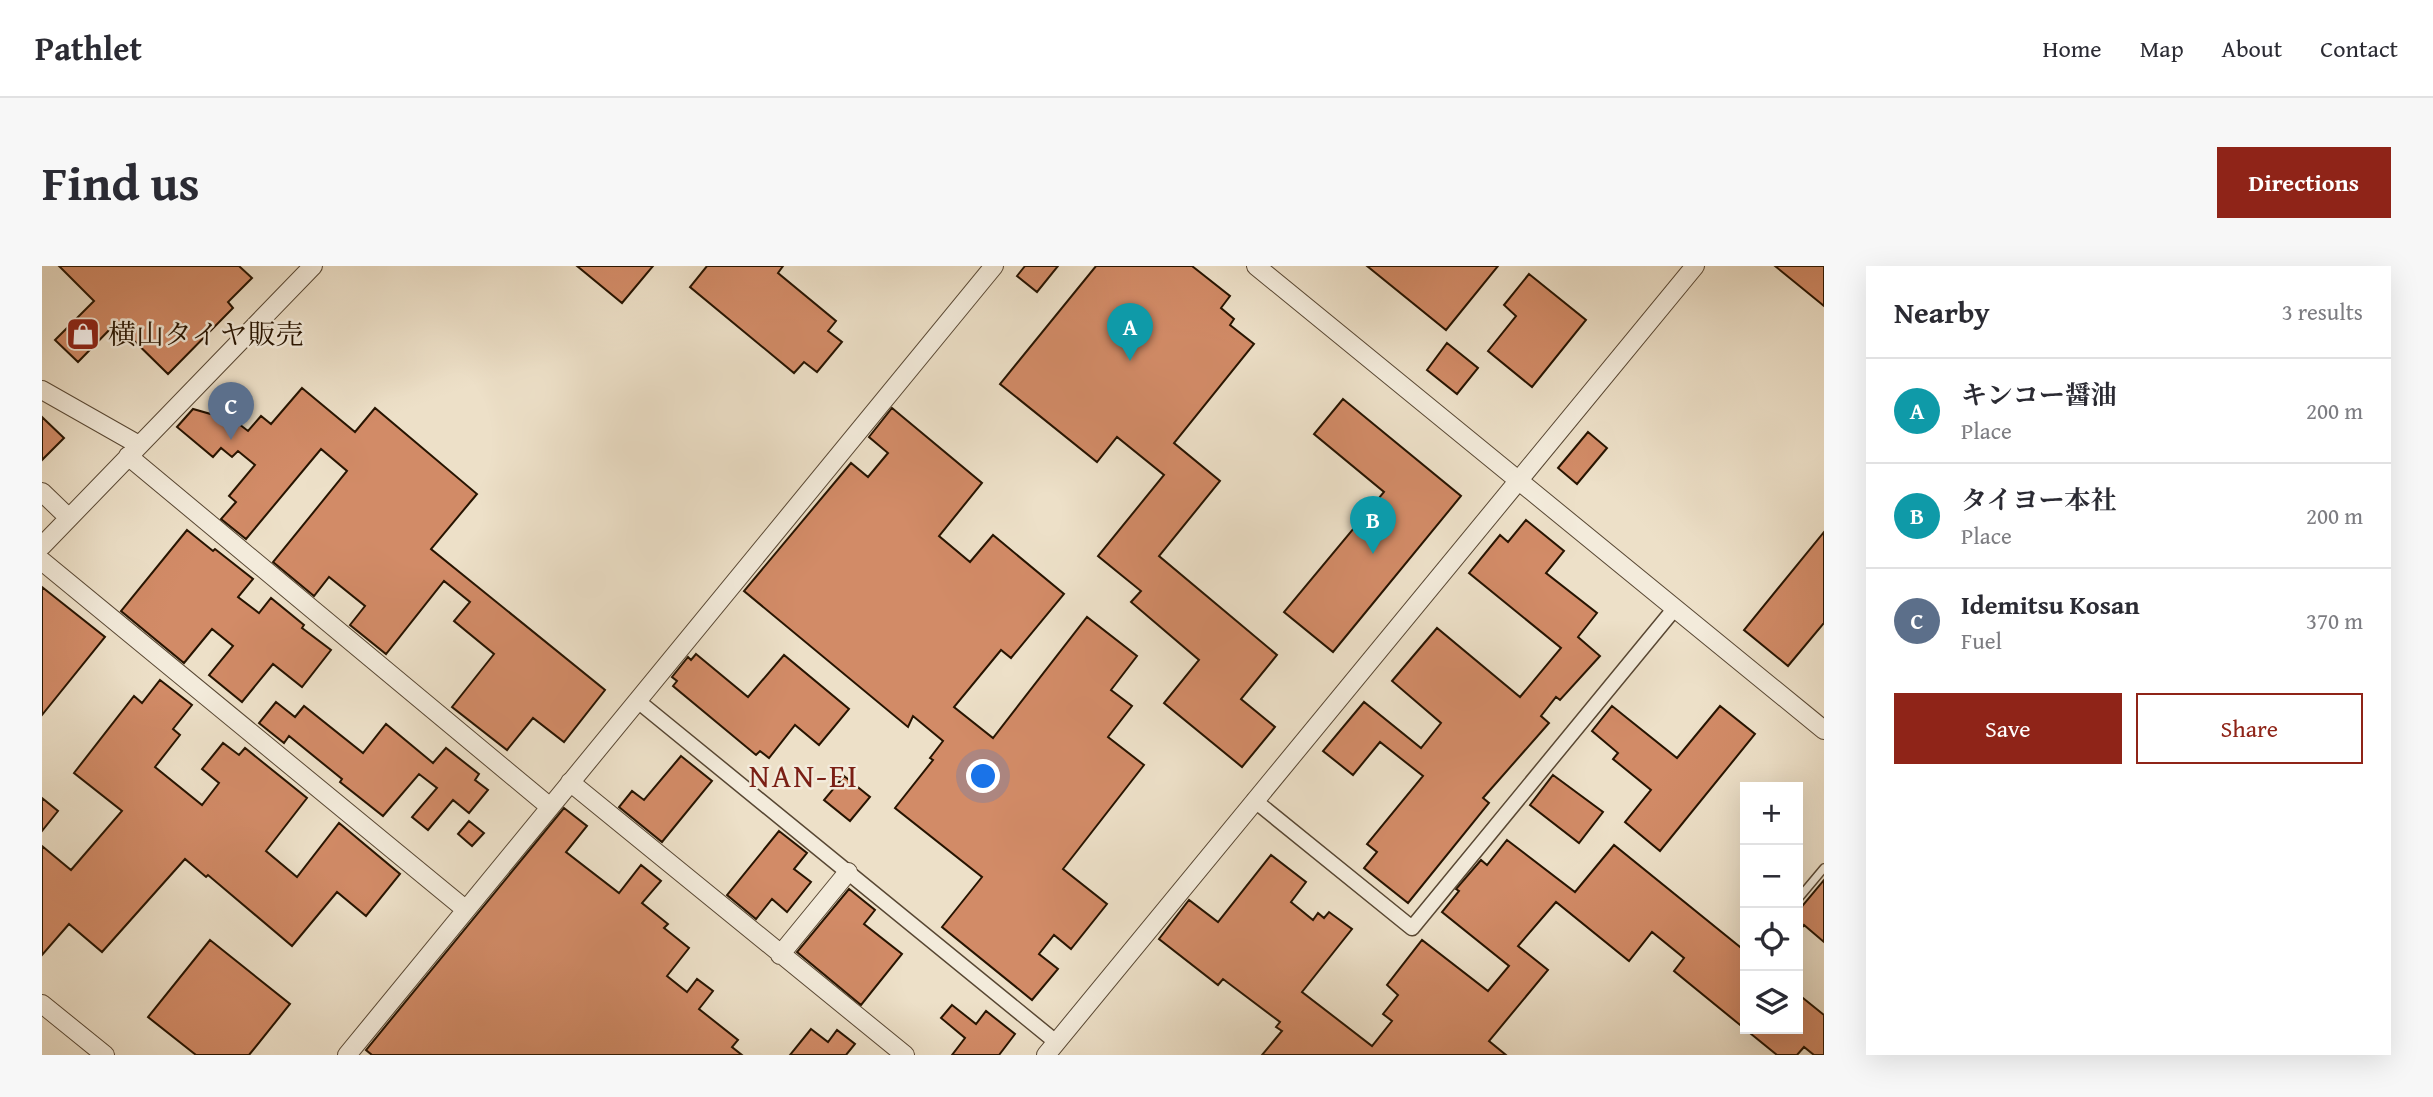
<!DOCTYPE html>
<html lang="en">
<head>
<meta charset="utf-8">
<style>
  :root { --surface:#fff; --page:#f7f7f7; --text:#2b2b33; --muted:#7c7c81; --line:#e1e1e2; --accent:#8f2418 }
  body { margin:0; font-family:"Gentium Book Plus","Noto Serif JP",serif; background:var(--page); color:var(--text) }
  .controls { position:absolute; right:21px; bottom:21px; display:grid; overflow:hidden; border-radius:0px; box-shadow:0 7px 28px #0002 }
  .controls button { width:63px; height:63px; display:grid; place-items:center; padding:0; border:0; border-bottom:2px solid var(--line); background:var(--surface); color:var(--text); font:35px sans-serif }
  .you { position:absolute; left:942px; top:511px; width:24px; height:24px; margin:-18px; border:5px solid #fff; border-radius:50%; background:#1a73e8; box-shadow:0 0 0 10px #1a73e833 }
  .badge { display:grid; place-items:center; width:46px; height:46px; border-radius:50%; background:var(--accent); color:#fff; font-size:23px; font-weight:700 }
  .pin { position:absolute; translate:-50% -58px; filter:drop-shadow(0 2px 4px #0008) }
  .pin::after { content:''; position:absolute; top:37px; width:24px; height:21px; background:inherit; clip-path:polygon(0 0,100% 0,50% 100%) }
  .list { margin:0; padding:0; list-style:none }
  h2 { display:flex; justify-content:space-between; align-items:center; height:91px; margin:0; padding:0 28px; font-size:30px }
  h2 small { font-size:23px; font-weight:400; color:var(--muted) }
  .list li { display:grid; grid-template-columns:46px 1fr auto; gap:21px; align-items:center; box-sizing:border-box; height:105px; padding:0 28px; border-top:2px solid var(--line) }
  .list b { display:block; font-size:26px; white-space:nowrap }
  .list p { margin:0; font-size:23px; white-space:nowrap; color:var(--muted) }
  .list em { font-size:23px; font-style:normal; color:var(--muted) }
  .actions { display:flex; gap:14px; padding:21px 28px }
  .actions a { flex:1; padding:16px 0; border:2px solid var(--accent); border-radius:0px; text-align:center; font-size:24px; color:var(--accent) }
  .actions .main { background:var(--accent); color:#fff }
  .icon { flex:none; width:38px; height:38px; fill:none; stroke:currentColor; stroke-width:2; stroke-linecap:round; stroke-linejoin:round }
  .map { position:relative; flex:none; width:1782px; height:789px; overflow:hidden; border-radius:0px }
  header { display:flex; align-items:center; gap:42px; box-sizing:border-box; height:98px; padding:0 35px; background:var(--surface); border-bottom:2px solid var(--line) }
  header strong { font-size:33px }
  nav { display:flex; gap:38px; margin-inline-start:auto; font-size:24px }
  .intro { display:flex; align-items:center; justify-content:space-between; box-sizing:border-box; height:168px; padding:0 42px }
  h1 { margin:0; font-size:49px }
  .button { padding:18px 32px; border-radius:0px; background:var(--accent); color:#fff; font-size:24px; font-weight:700 }
  main { display:flex; gap:42px; padding:0 42px }
  aside { flex:1; background:var(--surface); border-radius:0px; box-shadow:0 7px 28px #0002 }
  .map>svg:first-child { display:block }
  .building { fill:#d28b67; stroke:#271401; stroke-width:2 }
  .lines { fill:none; stroke-linecap:round; stroke-linejoin:round }
  .service-casing { stroke:#584733; stroke-width:10 }
  .minor-casing { stroke:#584733; stroke-width:17 }
  .tertiary-casing { stroke:#584733; stroke-width:20 }
  .service { stroke:#f3ebdb; stroke-width:7 }
  .minor { stroke:#f3ebdb; stroke-width:14 }
  .tertiary { stroke:#f3ebdb; stroke-width:18 }
  .labels { text-anchor:middle; stroke-width:5; stroke-linejoin:round; paint-order:stroke }
  .poi-label { font-size:28px; fill:#271401; stroke:#f3ebdb; text-anchor:start }
  .quarter-label { font-size:32px; letter-spacing:2px; fill:#7a1f14; stroke:#f3ebdb }
</style>
</head>
<body>
<header>
<strong>Pathlet</strong>
<nav><a>Home</a><a>Map</a><a>About</a><a>Contact</a></nav>
</header>
<div class="intro"><h1>Find us</h1><a class="button">Directions</a></div>
<main>
<div class="map">
<svg width="1782" height="789" viewBox="0 0 1782 789">
  <rect width="100%" height="100%" fill="#ede0c8"/>
  <filter id="stains"><feTurbulence type="fractalNoise" baseFrequency=".00286" numOctaves="4"/><feColorMatrix values="0 0 0 0 .2 0 0 0 0 .09 0 0 0 0 .02 0 0 0 .5 -.17"/></filter>
  <radialGradient id="worn" r=".72"><stop offset=".6" stop-color="#630" stop-opacity="0"/><stop offset="1" stop-color="#630" stop-opacity=".3"/></radialGradient>
  <path class="building" d="M 17,0 L 197,0 L 210,12 L 186,36 L 191,42 L 126,108 L 74,57 L 36,96 L 13,74 L 52,35 Z
    M 535,0 L 611,0 L 580,37 Z
    M 665,0 L 741,0 L 736,7 L 794,55 L 786,65 L 800,76 L 775,106 L 762,96 L 752,107 L 648,21 Z
    M 983,0 L 1016,0 L 995,26 L 975,10 Z
    M 1054,0 L 1150,0 L 1188,30 L 1179,42 L 1192,53 L 1188,59 L 1212,78 L 1132,177 L 1178,215 L 1117,290 L 1235,389 L 1199,433 L 1233,461 L 1200,501 L 1122,437 L 1157,394 L 1089,336 L 1099,325 L 1056,290 L 1122,209 L 1075,171 L 1055,196 L 958,118 Z
    M 1325,0 L 1456,0 L 1404,64 Z
    M 1733,0 L 1782,0 L 1782,40 Z
    M 1487,8 L 1544,54 L 1490,121 L 1446,85 L 1474,50 L 1462,39 Z
    M 1405,77 L 1436,102 L 1415,128 L 1385,104 Z
    M 260,122 L 313,166 L 333,142 L 435,228 L 389,283 L 563,424 L 522,476 L 491,452 L 465,484 L 410,441 L 452,388 L 412,355 L 428,336 L 402,315 L 344,388 L 308,359 L 323,340 L 287,311 L 272,330 L 231,296 L 305,205 L 279,183 L 204,273 L 179,253 L 194,236 L 187,230 L 213,199 L 196,185 L 190,191 L 179,182 L 171,191 L 135,161 L 151,143 L 193,155 L 206,165 L 219,150 L 229,158 Z
    M 1301,133 L 1419,230 L 1291,386 L 1242,346 L 1342,226 L 1272,168 Z
    M 850,142 L 940,217 L 897,270 L 928,296 L 951,269 L 1022,328 L 969,392 L 959,384 L 912,441 L 951,472 L 1045,351 L 1095,390 L 1069,424 L 1090,440 L 1066,471 L 1102,499 L 1021,603 L 1065,638 L 1029,683 L 1012,669 L 997,688 L 1016,703 L 990,734 L 900,661 L 940,611 L 853,542 L 891,494 L 888,492 L 901,475 L 871,450 L 866,461 L 702,325 L 809,197 L 826,211 L 846,187 L 827,171 Z
    M 0,151 L 22,172 L 0,194 Z
    M 1546,166 L 1565,182 L 1535,218 L 1516,202 Z
    M 1484,254 L 1522,285 L 1504,307 L 1555,347 L 1536,371 L 1558,390 L 1518,434 L 1514,431 L 1499,450 L 1507,457 L 1441,532 L 1447,537 L 1366,637 L 1322,602 L 1335,586 L 1325,578 L 1381,510 L 1338,476 L 1311,509 L 1281,485 L 1322,436 L 1379,482 L 1399,457 L 1350,415 L 1395,362 L 1478,431 L 1519,382 L 1427,307 L 1458,269 L 1466,276 Z
    M 145,264 L 171,285 L 173,283 L 211,313 L 196,331 L 217,347 L 229,332 L 262,359 L 260,362 L 289,384 L 260,421 L 231,398 L 200,436 L 167,409 L 191,380 L 170,363 L 142,397 L 79,345 Z
    M 1782,266 L 1782,357 L 1746,400 L 1702,364 Z
    M 0,321 L 63,371 L 0,449 Z
    M 654,388 L 706,431 L 742,389 L 807,443 L 777,479 L 753,459 L 727,492 L 718,485 L 714,489 L 631,420 L 635,415 L 630,411 L 646,391 L 649,394 Z
    M 118,414 L 150,439 L 131,463 L 138,469 L 113,501 L 160,539 L 177,517 L 160,503 L 181,477 L 197,489 L 203,482 L 265,532 L 224,585 L 255,611 L 297,557 L 358,608 L 324,650 L 295,626 L 250,680 L 166,609 L 164,611 L 143,593 L 60,686 L 27,658 L 0,689 L 0,580 L 29,604 L 80,545 L 32,507 L 92,430 L 100,437 Z
    M 234,436 L 253,451 L 262,440 L 321,487 L 344,458 L 391,497 L 404,482 L 437,508 L 433,514 L 446,524 L 427,547 L 411,534 L 386,564 L 370,551 L 395,522 L 377,508 L 341,550 L 298,516 L 300,513 L 247,470 L 242,477 L 217,457 Z
    M 1570,440 L 1635,492 L 1678,440 L 1713,468 L 1618,585 L 1583,556 L 1609,524 L 1571,493 L 1576,487 L 1550,465 Z
    M 639,490 L 670,515 L 620,576 L 577,541 L 590,525 L 602,534 Z
    M 1511,509 L 1561,546 L 1537,577 L 1488,539 Z
    M 802,510 L 828,531 L 808,555 L 782,534 Z
    M 0,532 L 16,545 L 0,565 Z
    M 522,542 L 545,560 L 524,586 L 577,627 L 599,599 L 619,615 L 600,637 L 626,658 L 622,662 L 647,682 L 625,710 L 645,726 L 655,713 L 671,725 L 657,743 L 696,774 L 690,781 L 700,789 L 330,789 L 324,784 Z
    M 427,555 L 442,567 L 430,580 L 416,568 Z
    M 737,565 L 765,587 L 752,603 L 769,616 L 745,646 L 730,633 L 714,653 L 685,629 Z
    M 1465,574 L 1533,626 L 1572,579 L 1703,685 L 1703,763 L 1632,705 L 1642,692 L 1610,666 L 1587,695 L 1514,636 L 1476,680 L 1506,704 L 1447,775 L 1464,789 L 1220,789 L 1240,765 L 1234,761 L 1238,756 L 1181,713 L 1176,719 L 1117,673 L 1147,634 L 1176,656 L 1229,589 L 1264,616 L 1249,636 L 1271,654 L 1276,647 L 1282,652 L 1287,646 L 1310,663 L 1260,726 L 1330,780 L 1350,755 L 1341,748 L 1356,729 L 1345,719 L 1380,674 L 1446,725 L 1467,700 L 1400,646 L 1417,625 L 1414,623 L 1439,594 L 1445,599 Z
    M 1782,614 L 1782,676 L 1762,659 L 1756,667 L 1756,645 Z
    M 807,623 L 833,644 L 822,658 L 860,688 L 819,739 L 755,686 Z
    M 168,674 L 248,738 L 207,789 L 154,789 L 106,751 Z
    M 1756,728 L 1782,749 L 1782,789 L 1772,789 L 1762,781 L 1755,789 L 1735,789 L 1703,763 L 1756,763 Z
    M 910,739 L 934,758 L 944,745 L 973,768 L 957,789 L 910,789 L 923,772 L 899,752 Z
    M 769,763 L 786,776 L 795,764 L 813,778 L 804,789 L 748,789 Z"/>
  <g class="lines">
    <g class="service-casing">
      <path id="service" d="M 1756,633 L 1782,602"/>
    </g>
    <g class="minor-casing">
      <path id="minor" d="M 597,436 L 1014,776
        M 1212,534 L 1370,662 L 1633,342"/>
    </g>
    <g class="tertiary-casing">
      <path id="tertiary" d="M 1214,0 L 1782,464
        M 0,124 L 97,179
        M 86,190 L 508,541
        M 0,226 L 27,252
        M 0,280 L 271,0
        M 0,295 L 423,643
        M 528,516 L 863,789
        M 738,689 L 806,606
        M 0,738 L 63,789
        M 305,789 L 952,0
        M 1004,789 L 1653,0"/>
    </g>
    <use href="#service" class="service"/>
    <use href="#minor" class="minor"/>
    <use href="#tertiary" class="tertiary"/>
  </g>
  <defs>
    <g id="shop-square" transform="scale(1.75)"><rect x="-9" y="-9" width="18" height="18" rx="4" fill="#8f2418" stroke="#f3ebdb"/><path d="M-5-2.5h2.3a2.7 3.5 0 0 1 5.4 0H5L5.5 6h-11ZM-1.5-2.5h3a1.5 2.3 0 0 0-3 0Z" fill="#fff"/></g>
  </defs>
  <g fill-rule="evenodd">
    <use href="#shop-square" x="41" y="68"/>
  </g>
  <g class="labels">
    <g class="poi-label">
      <text x="66" y="78">横山タイヤ販売</text>
    </g>
    <g class="quarter-label">
      <text x="762" y="521">NAN-EI</text>
    </g>
  </g>
  <rect width="100%" height="100%" filter="url(#stains)"/>
  <rect width="100%" height="100%" fill="url(#worn)"/>
</svg>
<div class="controls">
<button>+</button>
<button>−</button>
<button><svg class="icon" aria-label="locate" viewBox="0 0 24 24"><circle cx="12" cy="12" r="6"/><path d="M12 2v4M12 18v4M2 12h4M18 12h4"/></svg></button>
<button><svg class="icon" aria-label="layers" viewBox="0 0 24 24"><path d="M12 4l9 5-9 5-9-5zM3 14l9 5 9-5"/></svg></button>
</div>
<div class="you"></div>
<div class="pin badge" style="left:1088px;top:95px;background:#0f9aa8">A</div>
<div class="pin badge" style="left:1331px;top:288px;background:#0f9aa8">B</div>
<div class="pin badge" style="left:189px;top:174px;background:#5c6f8a">C</div>
</div>
<aside>
<h2>Nearby<small>3 results</small></h2>
<ul class="list">
<li><span class="badge" style="background:#0f9aa8">A</span><div><b>キンコー醤油</b><p>Place</p></div><em>200 m</em></li>
<li><span class="badge" style="background:#0f9aa8">B</span><div><b>タイヨー本社</b><p>Place</p></div><em>200 m</em></li>
<li><span class="badge" style="background:#5c6f8a">C</span><div><b>Idemitsu Kosan</b><p>Fuel</p></div><em>370 m</em></li>
</ul>
<div class="actions"><a class="main">Save</a><a>Share</a></div>
</aside>
</main>
</body>
</html>
